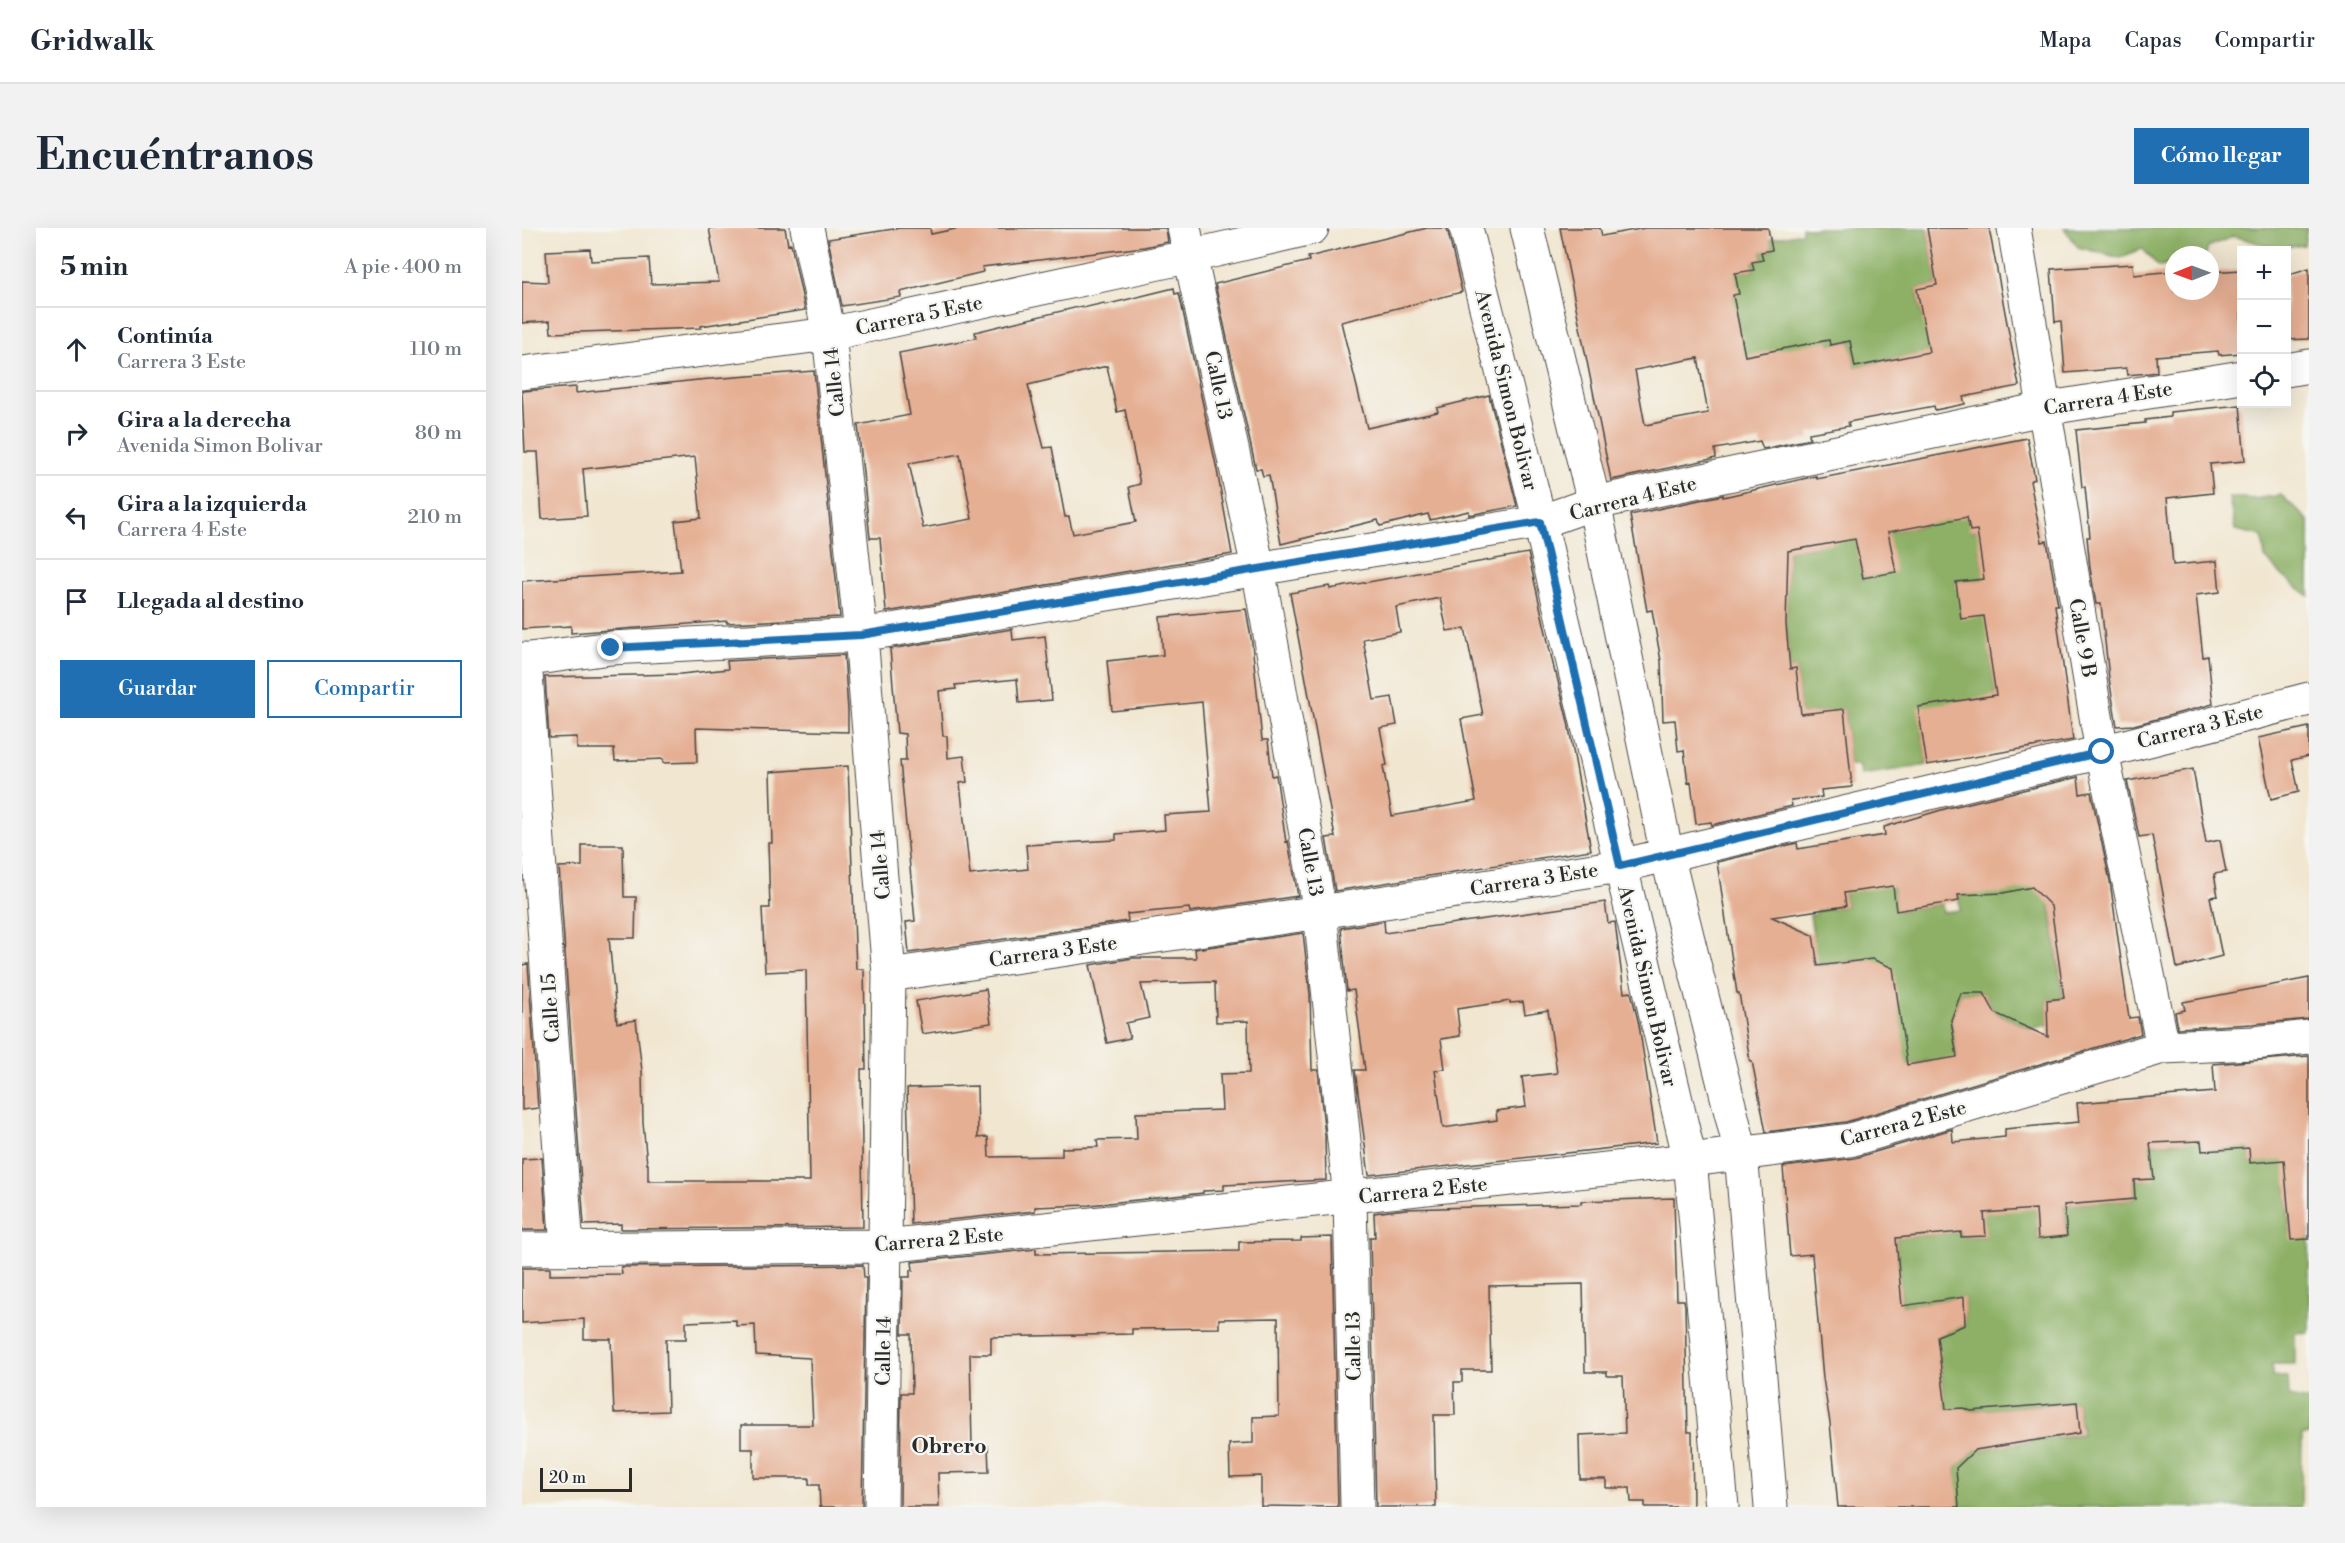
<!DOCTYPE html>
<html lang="es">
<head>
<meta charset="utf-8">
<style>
  :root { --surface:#fff; --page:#f2f2f3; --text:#1f2937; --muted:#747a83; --line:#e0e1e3; --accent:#1f6fb2 }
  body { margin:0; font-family:"Libre Bodoni",serif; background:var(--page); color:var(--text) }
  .controls { position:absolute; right:18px; top:18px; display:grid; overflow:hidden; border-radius:0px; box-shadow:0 6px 24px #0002 }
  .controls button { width:54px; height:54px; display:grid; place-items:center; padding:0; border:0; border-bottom:2px solid var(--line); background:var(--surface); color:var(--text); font:30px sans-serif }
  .compass { position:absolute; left:1643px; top:18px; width:54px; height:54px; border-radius:50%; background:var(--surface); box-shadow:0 6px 24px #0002; rotate:269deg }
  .scale { position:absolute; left:18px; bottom:15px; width:92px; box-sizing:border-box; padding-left:6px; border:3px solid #2b2b2b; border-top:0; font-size:16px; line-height:21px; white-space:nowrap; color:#2b2b2b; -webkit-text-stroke:4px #f6f6f2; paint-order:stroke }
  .stop { position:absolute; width:18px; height:18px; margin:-14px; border:4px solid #1f6fb2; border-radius:50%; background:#fff }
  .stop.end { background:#1f6fb2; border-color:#fff; box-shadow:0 2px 6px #0008 }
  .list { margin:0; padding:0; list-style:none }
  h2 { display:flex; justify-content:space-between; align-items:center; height:78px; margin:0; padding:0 24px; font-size:26px }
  h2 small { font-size:20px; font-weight:400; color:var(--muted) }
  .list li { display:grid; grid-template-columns:39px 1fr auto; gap:18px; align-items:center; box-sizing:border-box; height:84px; padding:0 24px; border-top:2px solid var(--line) }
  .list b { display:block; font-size:22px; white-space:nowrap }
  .list p { margin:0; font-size:20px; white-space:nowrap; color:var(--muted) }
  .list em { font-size:20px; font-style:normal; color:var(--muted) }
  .actions { display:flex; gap:12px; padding:18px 24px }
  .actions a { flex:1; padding:14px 0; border:2px solid var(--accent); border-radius:0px; text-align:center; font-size:21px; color:var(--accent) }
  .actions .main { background:var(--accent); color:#fff }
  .icon { flex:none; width:33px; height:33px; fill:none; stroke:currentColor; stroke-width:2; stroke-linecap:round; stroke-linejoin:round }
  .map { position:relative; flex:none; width:1787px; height:1279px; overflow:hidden; border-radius:0px }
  header { display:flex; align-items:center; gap:36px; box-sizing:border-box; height:84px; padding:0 30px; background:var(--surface); border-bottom:2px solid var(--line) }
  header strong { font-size:28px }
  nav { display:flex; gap:33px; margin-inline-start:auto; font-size:21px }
  .intro { display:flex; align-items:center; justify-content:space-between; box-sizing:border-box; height:144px; padding:0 36px }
  h1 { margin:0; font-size:42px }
  .button { padding:15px 27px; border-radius:0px; background:var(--accent); color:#fff; font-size:21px; font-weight:700 }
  main { display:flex; gap:36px; padding:0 36px }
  aside { flex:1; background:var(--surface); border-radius:0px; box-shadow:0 6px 24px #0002 }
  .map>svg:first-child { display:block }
  .forest { fill:#8db066; stroke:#5c6e48; stroke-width:1.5 }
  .building { fill:#e5af93; fill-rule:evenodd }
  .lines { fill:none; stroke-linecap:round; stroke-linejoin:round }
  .street-casing { stroke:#494744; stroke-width:35 }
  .secondary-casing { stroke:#494744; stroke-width:35 }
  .street { stroke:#fff; stroke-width:33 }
  .secondary { stroke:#fff; stroke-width:33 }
  .route { stroke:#1f6fb2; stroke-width:8 }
  .labels { text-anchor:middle; stroke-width:4.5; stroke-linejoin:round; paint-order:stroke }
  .street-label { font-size:20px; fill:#2b2b2b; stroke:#f6f6f2 }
  .neighbourhood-label { font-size:21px; font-weight:bold; fill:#2b2b2b; stroke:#f6f6f2 }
</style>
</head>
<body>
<header>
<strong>Gridwalk</strong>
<nav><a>Mapa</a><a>Capas</a><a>Compartir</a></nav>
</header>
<div class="intro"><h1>Encuéntranos</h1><a class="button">Cómo llegar</a></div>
<main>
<aside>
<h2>5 min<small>A pie · 400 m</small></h2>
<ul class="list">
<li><svg class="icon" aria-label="ahead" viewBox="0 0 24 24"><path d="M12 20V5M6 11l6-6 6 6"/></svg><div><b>Continúa</b><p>Carrera 3 Este</p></div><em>110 m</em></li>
<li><svg class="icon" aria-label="right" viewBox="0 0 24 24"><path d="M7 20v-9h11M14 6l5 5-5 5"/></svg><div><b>Gira a la derecha</b><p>Avenida Simon Bolivar</p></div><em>80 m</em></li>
<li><svg class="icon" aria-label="left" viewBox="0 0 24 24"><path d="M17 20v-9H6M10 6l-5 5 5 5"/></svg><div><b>Gira a la izquierda</b><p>Carrera 4 Este</p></div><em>210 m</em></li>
<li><svg class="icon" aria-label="arrive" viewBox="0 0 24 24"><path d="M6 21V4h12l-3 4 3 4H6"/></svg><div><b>Llegada al destino</b></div></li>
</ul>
<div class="actions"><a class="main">Guardar</a><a>Compartir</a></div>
</aside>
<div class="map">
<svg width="1787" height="1279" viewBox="0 0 1787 1279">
  <rect width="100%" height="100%" fill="#f6f6f2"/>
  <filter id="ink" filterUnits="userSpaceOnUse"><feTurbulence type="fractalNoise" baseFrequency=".0167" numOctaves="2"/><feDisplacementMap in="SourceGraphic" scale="12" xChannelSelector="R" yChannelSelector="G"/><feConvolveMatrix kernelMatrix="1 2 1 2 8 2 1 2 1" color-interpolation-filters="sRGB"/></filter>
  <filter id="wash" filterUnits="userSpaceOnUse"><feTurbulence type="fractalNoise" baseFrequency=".008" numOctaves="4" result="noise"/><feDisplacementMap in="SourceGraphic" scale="24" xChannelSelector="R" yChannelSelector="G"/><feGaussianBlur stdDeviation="1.35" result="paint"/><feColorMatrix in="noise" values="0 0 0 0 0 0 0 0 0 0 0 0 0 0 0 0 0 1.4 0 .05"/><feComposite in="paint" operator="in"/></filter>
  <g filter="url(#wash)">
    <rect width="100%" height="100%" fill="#f1e6d0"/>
    <path class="forest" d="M 1280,0 L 1405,0 L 1415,57 L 1395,61 L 1400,89 L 1432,120 L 1333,139 L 1328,113 L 1308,117 L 1307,112 L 1226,143 L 1159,30 L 1213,45 L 1232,42 L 1230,34 L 1241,32 L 1239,24 L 1250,22 L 1248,11 L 1280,5 Z
      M 1542,0 L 1785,0 L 1782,17 L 1754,20 L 1712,8 L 1686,19 L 1684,27 L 1652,27 L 1652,33 L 1637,39 L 1620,20 L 1598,30 L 1556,19 Z
      M 1759,267 L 1787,293 L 1787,368 L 1762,349 L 1743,330 L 1740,308 L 1713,302 L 1707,269 L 1732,271 Z
      M 1442,273 L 1449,303 L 1515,290 L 1518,314 L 1458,323 L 1461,342 L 1481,339 L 1482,348 L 1434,355 L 1479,385 L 1469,431 L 1474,467 L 1400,505 L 1405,537 L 1339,547 L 1336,537 L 1328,537 L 1322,481 L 1279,486 L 1274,440 L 1268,441 L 1264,396 L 1266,323 L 1294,318 L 1332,302 L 1341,350 L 1366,304 L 1405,297 L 1402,281 Z
      M 1318,642 L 1371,658 L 1375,683 L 1420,676 L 1421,684 L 1439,682 L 1436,667 L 1525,656 L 1541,770 L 1525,772 L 1526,797 L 1508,801 L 1473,785 L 1462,765 L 1439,765 L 1429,792 L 1437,841 L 1408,845 L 1406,833 L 1385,837 L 1349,731 L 1258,742 L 1292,713 L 1288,687 L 1294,686 L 1294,683 L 1324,678 Z
      M 1677,898 L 1680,923 L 1727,920 L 1728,935 L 1787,927 L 1764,957 L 1768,1003 L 1787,1002 L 1787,1104 L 1773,1105 L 1773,1136 L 1750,1136 L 1750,1149 L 1766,1149 L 1767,1169 L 1787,1173 L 1787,1207 L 1780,1207 L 1779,1279 L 1434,1279 L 1434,1240 L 1453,1222 L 1560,1206 L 1555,1174 L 1449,1183 L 1424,1181 L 1415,1108 L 1443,1097 L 1442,1069 L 1380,1078 L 1374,1010 L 1439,1004 L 1440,1009 L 1463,1008 L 1461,978 L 1514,981 L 1516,1011 L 1545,1008 L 1542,977 L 1613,971 L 1612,952 L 1631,950 L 1628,916 L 1659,914 Z"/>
    <g id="blocks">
      <path class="building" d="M 187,0 L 263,0 L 266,17 L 269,16 L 283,82 L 179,98 L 179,100 L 29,105 L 28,93 L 0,95 L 0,53 L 26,54 L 24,23 L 68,21 L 69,33 L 127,30 L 129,56 L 197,54 Z
        M 378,0 L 408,0 L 409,6 L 438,0 L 644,0 L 646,14 L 622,19 L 460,39 L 461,44 L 378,64 L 379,69 L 320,78 L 306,11 Z
        M 905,0 L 925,0 L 940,64 L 819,94 L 845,200 L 916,184 L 915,180 L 967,167 L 995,278 L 947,287 L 947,283 L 908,292 L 906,286 L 858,298 L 856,292 L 759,316 L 747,247 L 741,248 L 739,241 L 734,241 L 693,56 L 787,33 L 786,29 Z
        M 1038,0 L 1078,0 L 1080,8 L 1123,0 L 1246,0 L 1250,22 L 1239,24 L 1241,32 L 1230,34 L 1232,42 L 1213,45 L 1217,66 L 1211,67 L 1223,128 L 1307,112 L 1308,117 L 1328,113 L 1333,139 L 1407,124 L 1395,61 L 1415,57 L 1405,0 L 1467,0 L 1497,158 L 1441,169 L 1443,176 L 1413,182 L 1412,178 L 1326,194 L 1327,198 L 1287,205 L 1288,211 L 1241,221 L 1238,213 L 1193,221 L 1194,230 L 1089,252 ZM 1176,130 L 1186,185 L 1123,197 L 1113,142 Z
        M 1611,36 L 1612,47 L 1652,43 L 1652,63 L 1688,63 L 1688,44 L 1719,42 L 1719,125 L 1697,127 L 1696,123 L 1634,128 L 1635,144 L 1627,145 L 1605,147 L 1604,140 L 1543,145 L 1539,93 L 1533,94 L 1529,41 Z
        M 1787,40 L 1787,111 L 1764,112 L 1764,47 Z
        M 652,60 L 653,66 L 657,65 L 695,242 L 710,326 L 364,384 L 358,310 L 348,310 L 336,197 L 388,187 L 377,125 L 454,110 L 453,104 L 560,78 L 561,80 L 582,75 L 583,77 ZM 585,138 L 595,184 L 603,182 L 618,256 L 607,259 L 614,294 L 551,306 L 547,289 L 543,289 L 530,219 L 522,220 L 506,157 ZM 438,226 L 450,291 L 401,300 L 387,235 Z
        M 292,143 L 318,389 L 205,395 L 205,393 L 49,405 L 49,398 L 0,401 L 0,353 L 159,343 L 153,293 L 179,290 L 173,229 L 61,241 L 65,288 L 20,291 L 16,224 L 3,224 L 0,163 L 54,159 L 54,165 L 176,152 Z
        M 1718,177 L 1723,233 L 1688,236 L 1691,265 L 1645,270 L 1651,337 L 1695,333 L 1698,364 L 1674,367 L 1681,429 L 1686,428 L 1691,476 L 1612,497 L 1595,498 L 1587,450 L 1579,376 L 1574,376 L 1568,340 L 1565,309 L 1568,309 L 1563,259 L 1560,259 L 1554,202 L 1623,195 L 1623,192 L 1648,189 L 1648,184 Z
        M 1505,210 L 1513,251 L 1508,253 L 1520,314 L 1525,313 L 1536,377 L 1533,377 L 1551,512 L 1405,537 L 1396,479 L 1474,467 L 1462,388 L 1439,391 L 1434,354 L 1462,351 L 1455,302 L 1448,303 L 1445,289 L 1366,304 L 1374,344 L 1341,350 L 1333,311 L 1266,323 L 1264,396 L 1268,441 L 1274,440 L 1279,486 L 1322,481 L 1330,559 L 1299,562 L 1300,569 L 1269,572 L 1270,578 L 1190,597 L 1189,594 L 1174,596 L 1169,554 L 1166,555 L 1162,522 L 1156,523 L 1153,492 L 1141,493 L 1139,433 L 1130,382 L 1125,383 L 1108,287 L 1201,267 L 1201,269 L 1294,248 L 1295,251 Z
        M 1006,325 L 1033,445 L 1034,445 L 1046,494 L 1069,622 L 813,663 L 804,610 L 813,609 L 768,365 L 807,358 L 808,361 ZM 918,370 L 925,403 L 943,400 L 961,487 L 939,491 L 954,573 L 870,588 L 861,538 L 865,537 L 858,500 L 875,497 L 870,469 L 852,472 L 841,411 L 878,404 L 874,379 Z
        M 724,381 L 730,415 L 740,512 L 746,512 L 750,548 L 754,547 L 764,614 L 766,613 L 776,668 L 668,684 L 667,680 L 605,686 L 606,693 L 387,725 L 384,694 L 393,693 L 378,533 L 384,533 L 383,506 L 375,505 L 368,421 L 490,401 L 491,412 L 523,408 L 530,472 L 497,475 L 495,451 L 433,457 L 434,461 L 417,463 L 421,508 L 425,508 L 426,530 L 442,528 L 445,554 L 438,555 L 448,647 L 506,641 L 504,617 L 594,612 L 594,606 L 643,602 L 642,587 L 689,584 L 680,474 L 590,483 L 585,433 L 641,427 L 638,389 Z
        M 322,427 L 326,482 L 326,504 L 174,500 L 175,534 L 141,535 L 141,531 L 93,533 L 92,521 L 55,521 L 55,509 L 27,510 L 23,449 L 159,446 L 206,441 L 205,433 Z
        M 1787,499 L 1787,528 L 1770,532 L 1777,564 L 1749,571 L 1736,510 Z
        M 326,538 L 334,741 L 342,741 L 344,841 L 339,841 L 341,999 L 99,1001 L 99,996 L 62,997 L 37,639 L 60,638 L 60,617 L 101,617 L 102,669 L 114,669 L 113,710 L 87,710 L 95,795 L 114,792 L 120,843 L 121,895 L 125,936 L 126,936 L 126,953 L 288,953 L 284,742 L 243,744 L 240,680 L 248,680 L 246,615 L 250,615 L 248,544 Z
        M 1671,541 L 1684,615 L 1698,612 L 1704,644 L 1692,646 L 1696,668 L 1688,669 L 1700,728 L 1655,740 L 1630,607 L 1617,609 L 1605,553 Z
        M 1556,549 L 1558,566 L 1569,564 L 1588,653 L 1607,790 L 1616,789 L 1619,806 L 1324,894 L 1244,904 L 1230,833 L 1228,833 L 1217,765 L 1215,765 L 1195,634 L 1275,615 L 1276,621 L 1363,607 L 1362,599 L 1426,580 ZM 1371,658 L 1374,683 L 1437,673 L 1436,667 L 1481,665 L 1510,659 L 1529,678 L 1542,770 L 1525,772 L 1526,809 L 1473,785 L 1462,765 L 1439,765 L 1429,792 L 1435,829 L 1385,837 L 1371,740 L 1350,731 L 1296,738 L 1291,707 L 1250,689 L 1324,678 L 1322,665 Z
        M 1083,674 L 1086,695 L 1093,694 L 1102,765 L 1109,764 L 1117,797 L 1135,915 L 847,947 L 833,842 L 843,842 L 832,762 L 825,763 L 819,700 L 862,693 L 863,705 ZM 988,773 L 988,775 L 1001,774 L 1003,786 L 1026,782 L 1035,845 L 1000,849 L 1004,879 L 974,883 L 975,892 L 921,900 L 913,842 L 923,841 L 919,811 L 938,808 L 935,781 Z
        M 781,705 L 788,766 L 790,842 L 796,842 L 803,908 L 804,952 L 702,957 L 702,962 L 681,963 L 681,965 L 567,977 L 513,979 L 513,983 L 389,996 L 385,860 L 455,858 L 456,910 L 466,909 L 467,929 L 540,928 L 540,920 L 576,919 L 575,912 L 615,911 L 614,885 L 700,882 L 698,846 L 727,845 L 726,793 L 694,794 L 693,754 L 619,756 L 627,790 L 604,795 L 608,810 L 585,815 L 568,737 L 611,730 L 674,730 L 673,721 Z
        M 6,736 L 16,880 L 0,882 L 0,737 Z
        M 1787,750 L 1787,791 L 1731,796 L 1656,800 L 1653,784 L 1663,782 L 1661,774 Z
        M 464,761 L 469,795 L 400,806 L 394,773 Z
        M 1787,828 L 1787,1011 L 1769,1012 L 1762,932 L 1728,935 L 1727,920 L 1680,923 L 1679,913 L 1628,915 L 1632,951 L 1612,952 L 1613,971 L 1542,977 L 1545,1008 L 1516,1011 L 1514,981 L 1462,985 L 1464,1008 L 1439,1009 L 1439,1004 L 1374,1010 L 1380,1078 L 1442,1069 L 1443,1097 L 1415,1108 L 1424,1181 L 1441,1180 L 1449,1183 L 1555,1174 L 1558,1205 L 1453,1222 L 1434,1240 L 1437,1279 L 1316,1279 L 1308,1195 L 1301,1150 L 1290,1026 L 1268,1028 L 1261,939 L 1333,930 L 1430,901 L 1431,914 L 1483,909 L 1483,901 L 1557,894 L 1555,875 L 1693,864 L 1691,836 Z
        M 20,930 L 25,1002 L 0,1002 L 0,931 Z
        M 1152,970 L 1155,1072 L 1162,1072 L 1163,1078 L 1166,1204 L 1170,1204 L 1171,1279 L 1123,1279 L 1123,1274 L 1109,1274 L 1108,1260 L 1084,1260 L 1084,1251 L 1058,1251 L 1057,1207 L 1103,1205 L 1101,1148 L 1085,1148 L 1085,1144 L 1063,1144 L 1061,1056 L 967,1058 L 969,1142 L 940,1142 L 940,1154 L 932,1154 L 933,1187 L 912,1187 L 914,1279 L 854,1279 L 848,1009 L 853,1009 L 852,985 L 884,981 L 1059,976 L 1059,973 Z
        M 810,1009 L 816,1279 L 739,1278 L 739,1248 L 708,1249 L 707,1216 L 731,1215 L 731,1189 L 757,1188 L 756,1090 L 697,1091 L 697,1100 L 610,1101 L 610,1106 L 469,1109 L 469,1126 L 448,1126 L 450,1218 L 466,1218 L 467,1244 L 416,1245 L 417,1279 L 378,1279 L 379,1165 L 390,1165 L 389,1106 L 380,1106 L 381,1049 L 388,1049 L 388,1042 L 391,1042 L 390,1034 L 514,1021 L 514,1026 L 717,1023 L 717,1014 L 779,1013 L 779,1010 Z
        M 341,1037 L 342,1050 L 344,1050 L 340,1279 L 298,1279 L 297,1257 L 287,1257 L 287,1250 L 231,1250 L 231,1221 L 219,1221 L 219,1197 L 291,1197 L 288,1130 L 234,1127 L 233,1097 L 214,1098 L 214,1092 L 164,1094 L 164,1111 L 144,1111 L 146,1183 L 92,1185 L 89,1111 L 62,1111 L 62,1091 L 0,1095 L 0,1040 L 28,1040 L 28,1047 L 100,1046 L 99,1039 Z"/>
    </g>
  </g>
  <g filter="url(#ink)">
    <use href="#blocks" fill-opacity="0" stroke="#494744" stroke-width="1.5"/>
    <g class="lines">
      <g class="street-casing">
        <path id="street" d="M 285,0 L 307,106 L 339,407 L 367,747 L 359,1279
          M 662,0 L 736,340 L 798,684 L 828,970 L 835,1279
          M 1492,0 L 1580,524 L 1641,819
          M 1764,142 L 1787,138
          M 0,145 L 307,106 L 669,28 L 790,0
          M 3,431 L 45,1021
          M 0,432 L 89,420 L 339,407 L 1018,294 L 1072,275 L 1521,181 L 1720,149
          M 367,747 L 798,684 L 1098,638 L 1580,524 L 1787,471
          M 0,1021 L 363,1018 L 1168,932 L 1328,912 L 1641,819 L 1732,815 L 1787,809"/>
      </g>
      <g class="secondary-casing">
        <path id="secondary" d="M 944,0 L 1018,294 L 1168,932 L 1200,1279
          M 1005,0 L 1072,275 L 1145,627 L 1219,925 L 1249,1279"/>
      </g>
      <use href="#street" class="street"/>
      <use href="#secondary" class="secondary"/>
    </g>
  </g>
  <g class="lines" filter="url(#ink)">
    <path class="route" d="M 89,420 L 339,407 L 1018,294 L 1098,638 L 1580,524"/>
  </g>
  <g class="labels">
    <g class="street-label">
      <text transform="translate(397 87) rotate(-12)" y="7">Carrera 5 Este</text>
      <text transform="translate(312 154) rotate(-96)" y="7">Calle 14</text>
      <text transform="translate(697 157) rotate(78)" y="7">Calle 13</text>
      <text transform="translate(985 162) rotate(76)" y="7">Avenida Simon Bolivar</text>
      <text transform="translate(1586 170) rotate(-9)" y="7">Carrera 4 Este</text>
      <text transform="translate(1111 270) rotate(-14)" y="7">Carrera 4 Este</text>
      <text transform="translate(1561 410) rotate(80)" y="7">Calle 9 B</text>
      <text transform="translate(1678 498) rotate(-14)" y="7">Carrera 3 Este</text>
      <text transform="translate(789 634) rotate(80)" y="7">Calle 13</text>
      <text transform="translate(358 637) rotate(-95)" y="7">Calle 14</text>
      <text transform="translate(1012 651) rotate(-9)" y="7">Carrera 3 Este</text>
      <text transform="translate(531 723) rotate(-8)" y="7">Carrera 3 Este</text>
      <text transform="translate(1126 758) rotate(77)" y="7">Avenida Simon Bolivar</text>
      <text transform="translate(28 780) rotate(-94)" y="7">Calle 15</text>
      <text transform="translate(1381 895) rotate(-15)" y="7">Carrera 2 Este</text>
      <text transform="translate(901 962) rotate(-6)" y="7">Carrera 2 Este</text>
      <text transform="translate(417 1011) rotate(-5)" y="7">Carrera 2 Este</text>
      <text transform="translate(831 1118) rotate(-91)" y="7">Calle 13</text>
      <text transform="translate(361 1123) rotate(-89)" y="7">Calle 14</text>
    </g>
    <g class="neighbourhood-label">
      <text x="427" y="1225">Obrero</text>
    </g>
  </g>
</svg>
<div class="controls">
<button>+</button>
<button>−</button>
<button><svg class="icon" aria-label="locate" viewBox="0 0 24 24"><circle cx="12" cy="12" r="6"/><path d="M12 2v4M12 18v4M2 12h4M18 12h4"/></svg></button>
</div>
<svg class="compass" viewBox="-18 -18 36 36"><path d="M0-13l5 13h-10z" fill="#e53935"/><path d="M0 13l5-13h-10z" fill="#747a83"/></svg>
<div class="scale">20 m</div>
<div class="stop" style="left:1580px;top:524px"></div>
<div class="stop end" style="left:89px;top:420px"></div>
</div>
</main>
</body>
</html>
